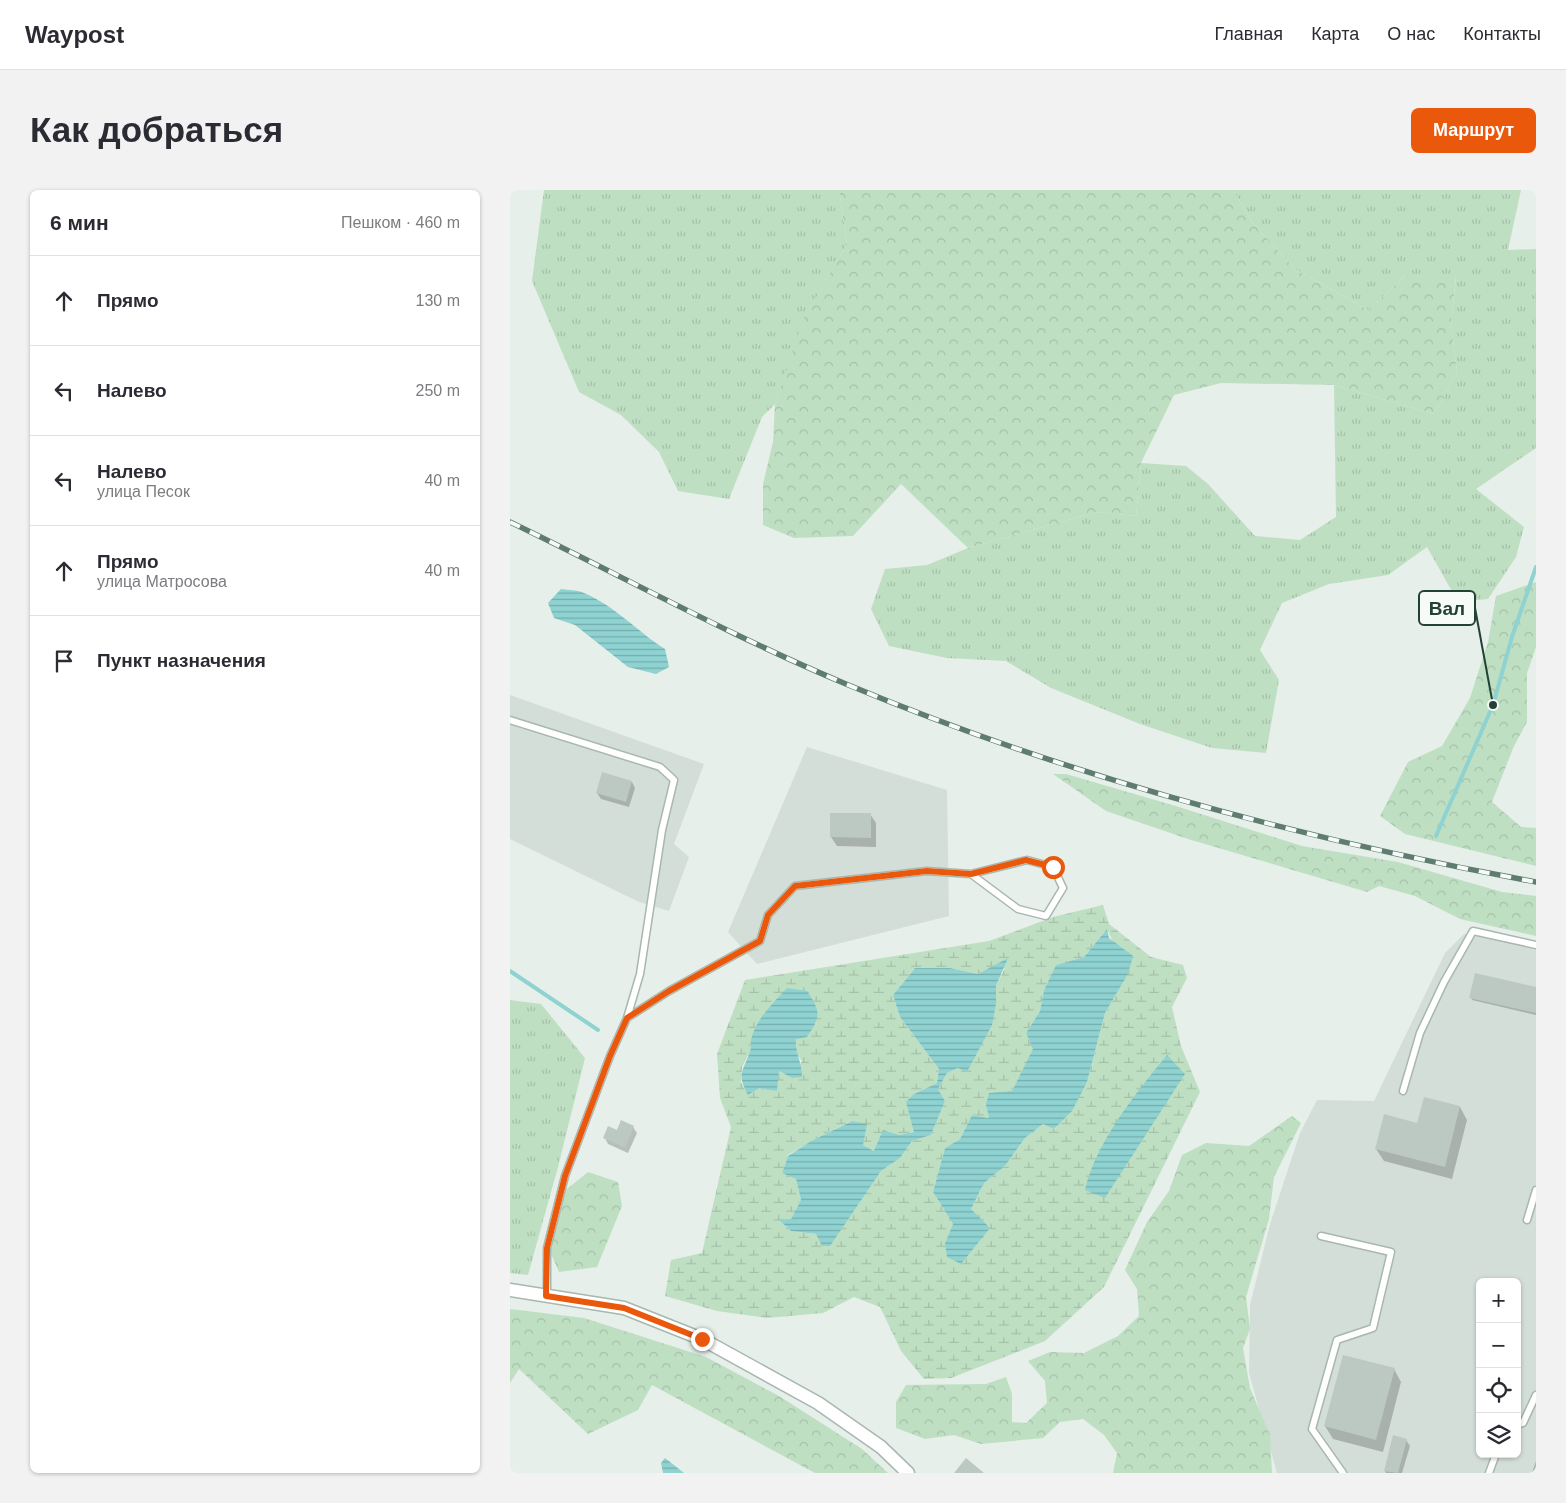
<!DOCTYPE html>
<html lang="ru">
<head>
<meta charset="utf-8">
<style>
  :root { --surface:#fff; --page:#f2f2f3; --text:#2b2b33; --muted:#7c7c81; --line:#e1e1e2; --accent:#ea580c }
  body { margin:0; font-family:Helvetica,sans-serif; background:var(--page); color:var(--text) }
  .controls { position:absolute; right:15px; bottom:15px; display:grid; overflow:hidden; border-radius:8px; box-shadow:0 1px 4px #0004 }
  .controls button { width:45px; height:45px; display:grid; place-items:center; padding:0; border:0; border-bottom:1px solid var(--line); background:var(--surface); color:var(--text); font:25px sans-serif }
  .stop { position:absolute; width:15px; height:15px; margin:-11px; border:4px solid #ea580c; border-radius:50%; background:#fff }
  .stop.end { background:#ea580c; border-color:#fff; box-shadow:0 1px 5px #0008 }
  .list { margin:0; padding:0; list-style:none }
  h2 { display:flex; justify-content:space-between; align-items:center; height:65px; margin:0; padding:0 20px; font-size:21px }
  h2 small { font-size:16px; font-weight:400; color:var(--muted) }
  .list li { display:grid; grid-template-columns:32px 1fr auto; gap:15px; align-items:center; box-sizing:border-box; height:90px; padding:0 20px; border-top:1px solid var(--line) }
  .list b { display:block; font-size:19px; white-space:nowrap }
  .list p { margin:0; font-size:16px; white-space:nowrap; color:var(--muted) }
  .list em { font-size:16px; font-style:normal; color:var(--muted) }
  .icon { flex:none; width:28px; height:28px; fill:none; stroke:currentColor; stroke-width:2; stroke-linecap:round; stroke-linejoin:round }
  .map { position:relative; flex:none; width:1026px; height:1283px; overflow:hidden; border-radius:8px }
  header { display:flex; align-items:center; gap:30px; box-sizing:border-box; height:70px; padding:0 25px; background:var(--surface); border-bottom:1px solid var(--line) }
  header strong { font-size:24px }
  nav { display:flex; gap:28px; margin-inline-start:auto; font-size:18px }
  .intro { display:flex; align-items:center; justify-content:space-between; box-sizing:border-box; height:120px; padding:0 30px }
  h1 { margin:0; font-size:35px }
  .button { padding:12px 22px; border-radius:8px; background:var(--accent); color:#fff; font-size:18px; font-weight:700 }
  main { display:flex; gap:30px; padding:0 30px }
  aside { flex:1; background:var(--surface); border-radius:8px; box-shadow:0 1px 4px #0004 }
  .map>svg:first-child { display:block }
  .built { fill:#d4ded8; fill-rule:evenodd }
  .grass { fill:url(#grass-tufts) }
  .forest { fill:url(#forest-crowns) }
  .wetland { fill:url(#wetland-marsh); fill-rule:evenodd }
  .water { fill:url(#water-rules) }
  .shadow { fill:#0003 }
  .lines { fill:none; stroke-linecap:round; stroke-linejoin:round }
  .stream { stroke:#8fd2d2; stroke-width:4 }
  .building { fill:#bbc9c2 }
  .lane-casing { stroke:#a8b7af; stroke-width:9 }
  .street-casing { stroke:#a8b7af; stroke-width:15 }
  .lane { stroke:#fff; stroke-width:6 }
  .street { stroke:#fff; stroke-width:12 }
  .rail-casing { stroke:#5f7c70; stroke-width:5.5 }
  .rail { stroke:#f7fbf8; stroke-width:4; stroke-dasharray:11; stroke-linecap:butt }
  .route { stroke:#ea580c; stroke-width:6 }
  .leader { fill:none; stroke:#244135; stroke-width:2 }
  .callout-dot { fill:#244135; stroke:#f7fbf8; stroke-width:2 }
  .callout { fill:#f7fbf8; stroke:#244135; stroke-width:2 }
  .callout-label { font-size:19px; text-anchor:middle; font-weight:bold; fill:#244135 }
</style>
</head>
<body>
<header>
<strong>Waypost</strong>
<nav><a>Главная</a><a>Карта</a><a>О нас</a><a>Контакты</a></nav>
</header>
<div class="intro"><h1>Как добраться</h1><a class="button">Маршрут</a></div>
<main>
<aside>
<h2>6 мин<small>Пешком · 460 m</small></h2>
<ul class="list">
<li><svg class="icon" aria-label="ahead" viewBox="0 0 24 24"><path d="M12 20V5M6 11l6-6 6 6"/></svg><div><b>Прямо</b></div><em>130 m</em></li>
<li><svg class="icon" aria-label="left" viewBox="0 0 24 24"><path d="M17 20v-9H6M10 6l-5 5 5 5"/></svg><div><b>Налево</b></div><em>250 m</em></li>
<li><svg class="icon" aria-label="left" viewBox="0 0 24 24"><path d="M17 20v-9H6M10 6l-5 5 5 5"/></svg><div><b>Налево</b><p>улица Песок</p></div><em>40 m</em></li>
<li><svg class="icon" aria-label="ahead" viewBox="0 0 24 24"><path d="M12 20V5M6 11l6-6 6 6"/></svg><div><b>Прямо</b><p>улица Матросова</p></div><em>40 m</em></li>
<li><svg class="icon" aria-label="arrive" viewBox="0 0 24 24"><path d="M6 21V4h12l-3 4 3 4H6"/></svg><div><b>Пункт назначения</b></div></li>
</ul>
</aside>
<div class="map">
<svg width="1026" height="1283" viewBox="0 0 1026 1283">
  <defs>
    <pattern id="grass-tufts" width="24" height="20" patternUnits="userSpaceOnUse" patternTransform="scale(1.25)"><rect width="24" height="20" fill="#bfdfc3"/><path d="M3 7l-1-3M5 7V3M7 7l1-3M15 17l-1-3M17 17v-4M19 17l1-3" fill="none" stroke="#a4c1a8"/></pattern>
    <pattern id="forest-crowns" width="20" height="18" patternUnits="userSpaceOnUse" patternTransform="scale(1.25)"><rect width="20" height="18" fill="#bfdfc3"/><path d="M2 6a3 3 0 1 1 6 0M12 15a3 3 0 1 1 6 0" fill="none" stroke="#a4c1a8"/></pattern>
    <pattern id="wetland-marsh" width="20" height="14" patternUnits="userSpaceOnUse" patternTransform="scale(1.25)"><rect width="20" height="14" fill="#bfdfc3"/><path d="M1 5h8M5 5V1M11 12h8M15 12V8" fill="none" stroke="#a4c1a8"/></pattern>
    <pattern id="water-rules" width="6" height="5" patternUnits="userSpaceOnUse" patternTransform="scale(1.25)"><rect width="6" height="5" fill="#8fd2d2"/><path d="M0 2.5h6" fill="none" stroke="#75acab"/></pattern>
  </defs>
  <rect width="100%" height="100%" fill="#e6efe9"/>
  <path class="built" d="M 0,505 L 194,574 L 164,654 L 179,667 L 159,721 L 129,712 L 0,649 Z
    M 297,557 L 437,600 L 439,726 L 247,774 L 218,742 Z
    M 954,744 L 1026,760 L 1026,1283 L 767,1283 L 739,1183 L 740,1115 L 760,1034 L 790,943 L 807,910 L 864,911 L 935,763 ZM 970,1092 L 1007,1092 L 1007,1264 L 970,1264 Z"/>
  <path class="grass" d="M 34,0 L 329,0 L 337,54 L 297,124 L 265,214 L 252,227 L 219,309 L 168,301 L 149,262 L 111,225 L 69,202 L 22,91 Z
    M 723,0 L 1011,0 L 998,60 L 1026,59 L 1026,258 L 966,299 L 1014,337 L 1006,367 L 978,409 L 948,412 L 917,357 L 878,385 L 819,394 L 772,413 L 750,460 L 769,490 L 756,563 L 702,558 L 630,534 L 541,498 L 496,471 L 437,468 L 379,456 L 361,419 L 375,379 L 417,375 L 458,358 L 587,322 L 626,326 L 631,273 L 676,276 L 698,294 L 745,346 L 790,350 L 826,327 L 824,195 L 924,224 L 947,182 L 941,133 L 946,88 L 895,86 L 858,120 L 785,79 L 742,32 Z
    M 0,810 L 31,814 L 75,868 L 48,977 L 18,1085 L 0,1083 Z"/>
  <path class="forest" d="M 329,0 L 723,0 L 742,32 L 785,79 L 858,120 L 895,86 L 946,87 L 941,133 L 947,182 L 924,224 L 824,195 L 711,193 L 664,205 L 631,273 L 626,326 L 587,322 L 458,358 L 391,294 L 343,346 L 284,348 L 253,335 L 253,294 L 263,252 L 265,214 L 293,130 L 337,54 Z
    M 1026,392 L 1026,457 L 1017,483 L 1017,532 L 1004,556 L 982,612 L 1011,637 L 1026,638 L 1026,676 L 895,644 L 870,626 L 898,572 L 932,556 L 960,508 L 978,452 L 986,406 Z
    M 543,584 L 556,584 L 669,617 L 792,656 L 888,672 L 992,702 L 1026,706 L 1026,746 L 950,729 L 905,706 L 869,696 L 857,702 L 678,649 L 596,621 Z
    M 782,926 L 791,933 L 764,987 L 759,1029 L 736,1107 L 740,1139 L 733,1158 L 740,1198 L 760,1245 L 762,1283 L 603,1283 L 607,1263 L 594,1245 L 573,1229 L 550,1232 L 533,1248 L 471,1254 L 444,1245 L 415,1249 L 386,1238 L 386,1212 L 396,1195 L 476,1194 L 496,1187 L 502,1204 L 502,1232 L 516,1233 L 537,1213 L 535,1191 L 518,1171 L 540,1162 L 574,1163 L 608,1146 L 629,1126 L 627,1099 L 615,1080 L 637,1032 L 659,1001 L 672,965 L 696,953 L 739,956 Z
    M 78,982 L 108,992 L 112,1016 L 87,1077 L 49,1082 L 38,1057 L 52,1003 Z
    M 0,1119 L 74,1128 L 196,1167 L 269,1206 L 352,1259 L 378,1283 L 305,1283 L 142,1195 L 128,1220 L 78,1244 L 9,1179 L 0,1193 Z"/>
  <path class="wetland" d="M 593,715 L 599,734 L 641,767 L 673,775 L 677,788 L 662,817 L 671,856 L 690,902 L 594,1097 L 535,1151 L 441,1188 L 414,1189 L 391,1161 L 370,1117 L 344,1107 L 313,1123 L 257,1128 L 207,1121 L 155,1106 L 161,1070 L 192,1063 L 221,937 L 210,908 L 207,864 L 235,790 L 479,751 L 543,727 ZM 597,739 L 618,784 L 595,823 L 577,892 L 545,939 L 533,934 L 515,948 L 495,976 L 474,993 L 461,1019 L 435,1053 L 443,1034 L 423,1002 L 435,958 L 450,949 L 462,925 L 480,928 L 502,901 L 524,859 L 516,843 L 530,821 L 534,800 L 546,775 L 574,767 ZM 440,778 L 468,784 L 495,778 L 486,796 L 486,814 L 448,878 L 437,883 L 428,899 L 435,911 L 421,945 L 402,951 L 390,968 L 371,981 L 320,1055 L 306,1044 L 281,1041 L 270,1031 L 281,1029 L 291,1010 L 286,989 L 272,983 L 278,965 L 301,951 L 341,931 L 353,955 L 364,961 L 389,945 L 404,942 L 404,904 L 427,893 L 429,879 L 390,827 L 383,805 L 404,779 ZM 307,832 L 286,849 L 285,862 L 292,871 L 282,888 L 269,881 L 262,899 L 250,898 L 238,905 L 231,892 L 232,877 L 241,860 Z"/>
  <path class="water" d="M 51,399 C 58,400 68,400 74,403 C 105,416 128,442 155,459 L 159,477 L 146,484 L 118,477 L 65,435 L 44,428 L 38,413 Z
    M 597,739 L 599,748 L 623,766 L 618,784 L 595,823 L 577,892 L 562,921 L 544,939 L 533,934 L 515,948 L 495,976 L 474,993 L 461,1019 L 480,1038 L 451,1074 L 437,1067 L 435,1053 L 443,1034 L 423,1002 L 435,958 L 450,949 L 462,925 L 479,928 L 476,914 L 479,903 L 502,901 L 523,859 L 516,843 L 530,821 L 534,800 L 546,775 L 574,767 Z
    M 498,768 L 486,796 L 486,814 L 482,835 L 457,882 L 448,878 L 437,883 L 428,899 L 435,911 L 421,945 L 402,951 L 390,968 L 371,981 L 320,1056 L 312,1056 L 306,1044 L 281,1041 L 269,1030 L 281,1029 L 291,1010 L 286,989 L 272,983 L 278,966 L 301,951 L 342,931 L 357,934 L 353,955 L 364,961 L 373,940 L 389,945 L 404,942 L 396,912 L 404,904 L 427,893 L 429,879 L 390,827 L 383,805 L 405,778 L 440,778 L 468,784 Z
    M 277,798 L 297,801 C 311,822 311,826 297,847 L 286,849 C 285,864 292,871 292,887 L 282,888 L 269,881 L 267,901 L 250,898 L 238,905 C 226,882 233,883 240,861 C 242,858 240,853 241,850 C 245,830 264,812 277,798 Z
    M 657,865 L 675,884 L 595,1008 L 575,1000 C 585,954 627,901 657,865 Z
    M 155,1268 L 174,1283 L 153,1283 L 151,1273 Z"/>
  <path class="shadow" d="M 122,592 L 125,598 L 119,617 L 91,609 L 87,603 Z
    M 322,624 L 360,624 L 366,633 L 366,657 L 327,656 L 321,647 Z
    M 1026,798 L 1026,825 L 962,810 L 961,807 Z
    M 950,917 L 957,930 L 942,989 L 874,971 L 866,959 L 908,934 Z
    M 123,937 L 127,943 L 118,963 L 98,954 L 95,948 Z
    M 884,1179 L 891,1192 L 873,1262 L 823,1249 L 815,1236 Z
    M 896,1250 L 900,1256 L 892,1283 L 876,1283 L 875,1281 Z
    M 1026,1271 L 1026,1283 L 1022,1283 Z"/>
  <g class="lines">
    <path class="stream" d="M 926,646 L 983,515 L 1002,447 L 1026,377
      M 0,781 L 88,840"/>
  </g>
  <path class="building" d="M 92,582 L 122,591 L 116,612 L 86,603 Z
    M 320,623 L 361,623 L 361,648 L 320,647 Z
    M 965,783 L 1026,797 L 1026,823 L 959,808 Z
    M 914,907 L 950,916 L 935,977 L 865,959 L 874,924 L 907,933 Z
    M 111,930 L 124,936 L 115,958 L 93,948 L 98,936 L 107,940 Z
    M 833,1165 L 885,1178 L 866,1250 L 814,1236 Z
    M 883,1245 L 897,1249 L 888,1283 L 874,1281 Z
    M 456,1268 L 474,1283 L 444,1283 Z"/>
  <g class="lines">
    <g class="lane-casing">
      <path id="lane" d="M 0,530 L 150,577 L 164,590 L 152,640 L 130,784 L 117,828 L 100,866 L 55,986 L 37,1058 L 37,1105
        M 117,828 L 159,801 L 250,751 L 258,725 L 285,696 L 417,681 L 461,684 L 517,670 L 543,677 L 553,698 L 536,726 L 508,719 L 461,684
        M 893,901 L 910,843 L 934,792 L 963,741 L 1026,755
        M 1017,1030 L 1026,1000
        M 811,1046 L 881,1062 L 863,1138 L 827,1150 L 802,1239 L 833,1283
        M 1007,1235 L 1013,1233 L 1026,1205
        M 979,1283 L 986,1264"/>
    </g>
    <g class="street-casing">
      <path id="street" d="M 0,1100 L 114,1118 L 192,1149 L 308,1213 L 371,1257 L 398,1283"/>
    </g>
    <use href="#lane" class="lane"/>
    <use href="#street" class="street"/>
    <g class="rail-casing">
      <path id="rail" d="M 0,332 C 112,386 221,446 336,494 C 557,586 791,649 1026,692"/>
    </g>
    <use href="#rail" class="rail"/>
  </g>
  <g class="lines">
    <path class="route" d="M 192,1149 L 114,1118 L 36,1106 L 37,1058 L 55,986 L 100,866 L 117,828 L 159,801 L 250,751 L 258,725 L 285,696 L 417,681 L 461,684 L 516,670 L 543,677"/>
  </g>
  <path class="leader" d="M983 515L965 418"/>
  <circle class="callout-dot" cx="983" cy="515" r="5"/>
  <rect class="callout" x="909" y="401" width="56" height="34" rx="5"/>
  <g class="callout-label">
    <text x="937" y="425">Вал</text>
  </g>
</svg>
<div class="controls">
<button>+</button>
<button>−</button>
<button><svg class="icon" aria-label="locate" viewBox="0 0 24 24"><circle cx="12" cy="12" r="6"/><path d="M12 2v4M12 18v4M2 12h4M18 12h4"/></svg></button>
<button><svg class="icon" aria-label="layers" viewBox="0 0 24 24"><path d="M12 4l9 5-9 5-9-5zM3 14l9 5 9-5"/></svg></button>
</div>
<div class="stop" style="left:543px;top:677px"></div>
<div class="stop end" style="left:192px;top:1149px"></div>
</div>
</main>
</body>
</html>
